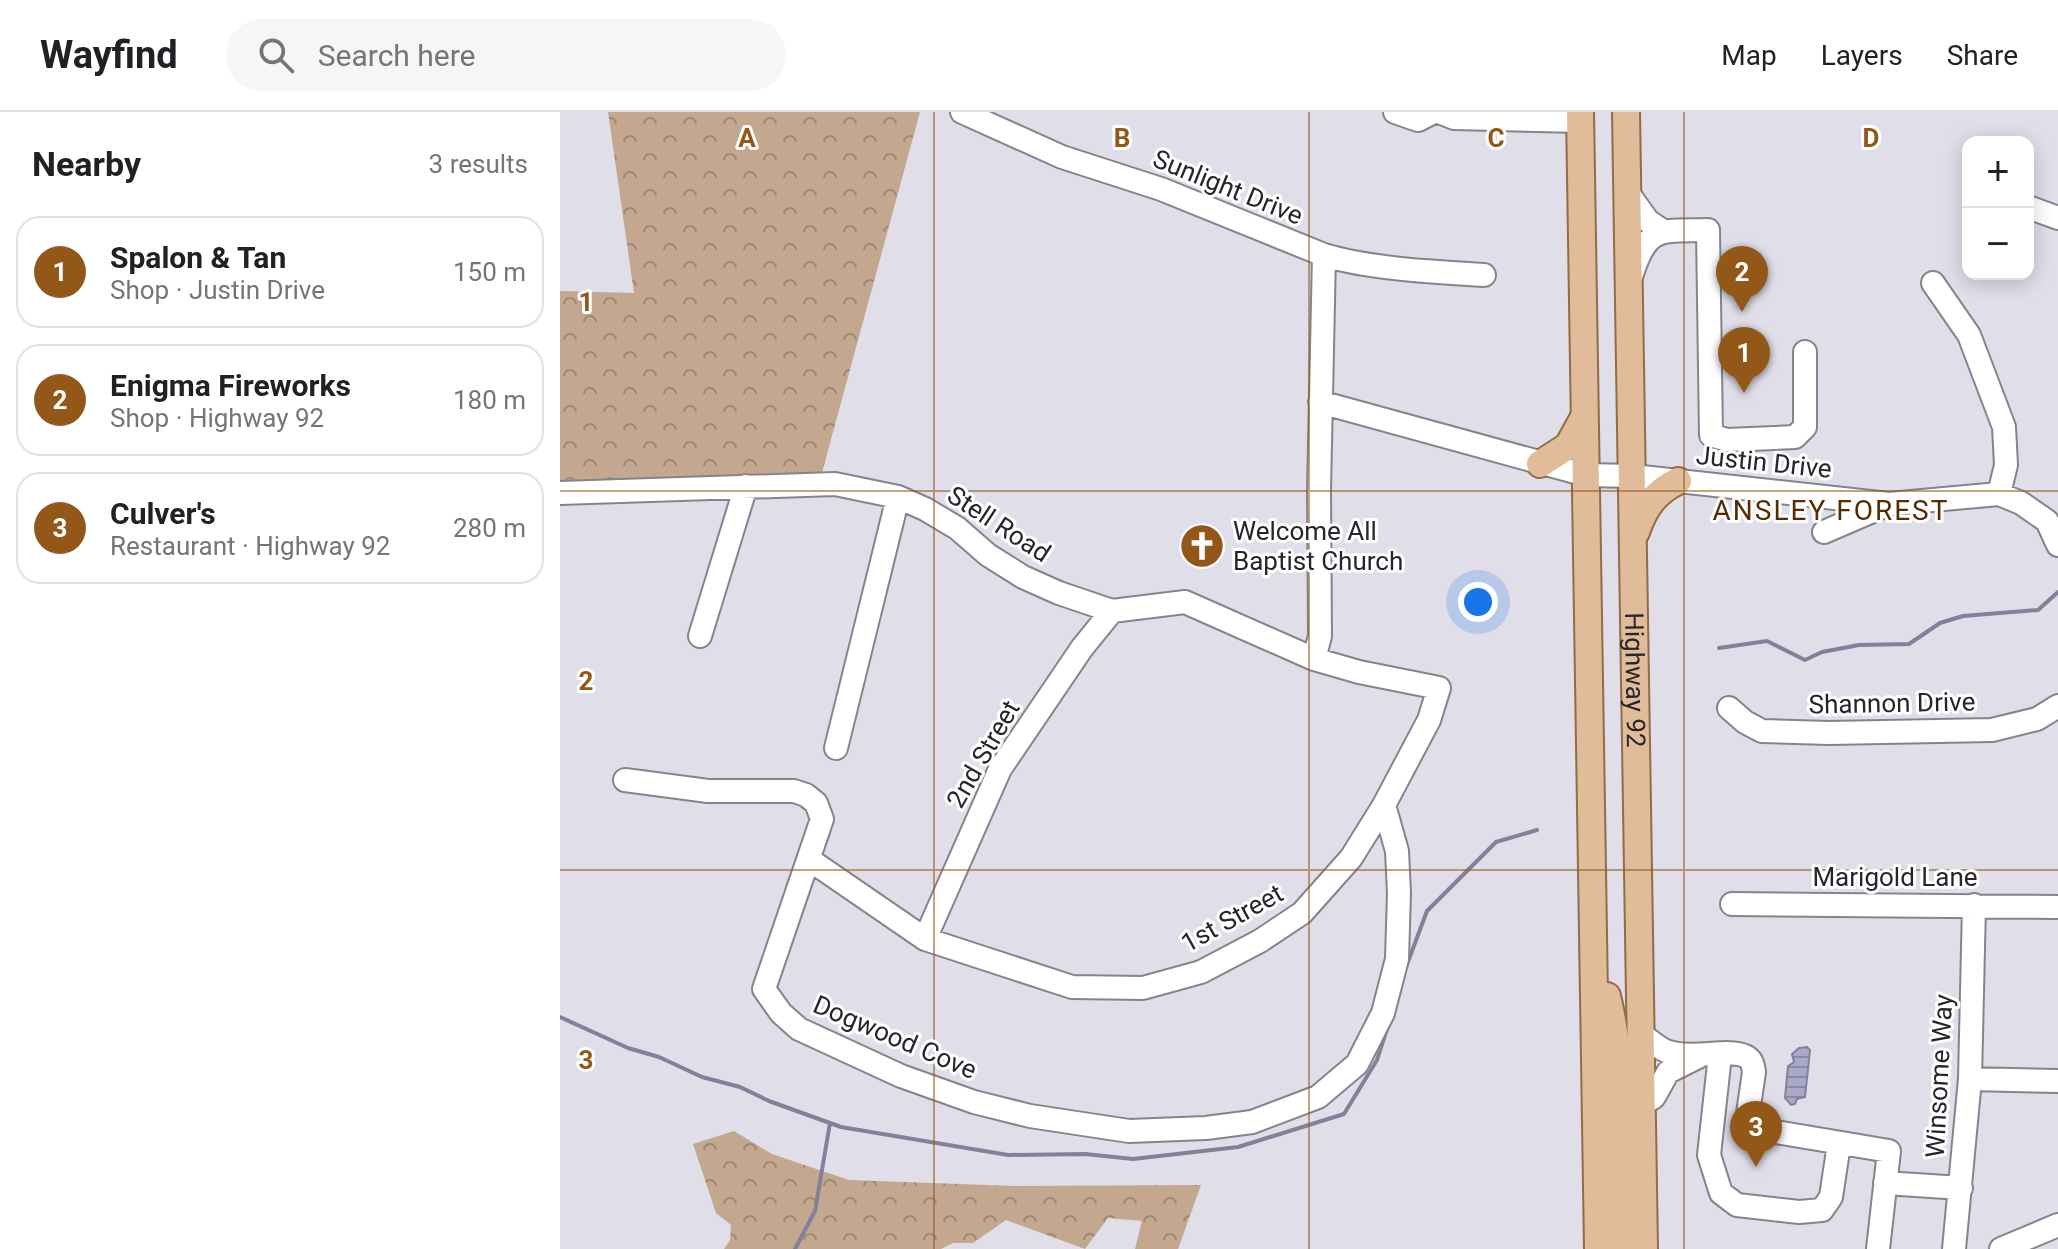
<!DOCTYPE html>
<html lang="en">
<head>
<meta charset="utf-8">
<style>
  :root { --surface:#fff; --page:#f6f6f6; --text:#202124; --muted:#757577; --line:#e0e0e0; --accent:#935817 }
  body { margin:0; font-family:Roboto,sans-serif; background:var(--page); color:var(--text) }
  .controls { position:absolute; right:24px; top:24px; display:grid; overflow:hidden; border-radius:16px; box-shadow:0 4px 20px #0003 }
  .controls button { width:72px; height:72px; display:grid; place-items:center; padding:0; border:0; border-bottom:2px solid var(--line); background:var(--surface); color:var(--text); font:40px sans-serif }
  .you { position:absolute; left:918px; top:490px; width:28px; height:28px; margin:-20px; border:6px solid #fff; border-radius:50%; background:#1a73e8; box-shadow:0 0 0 12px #1a73e833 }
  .badge { display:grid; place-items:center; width:52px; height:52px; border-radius:50%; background:var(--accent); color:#fff; font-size:26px; font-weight:700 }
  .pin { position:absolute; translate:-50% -66px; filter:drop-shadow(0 2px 4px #0008) }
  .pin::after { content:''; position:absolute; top:42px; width:28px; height:24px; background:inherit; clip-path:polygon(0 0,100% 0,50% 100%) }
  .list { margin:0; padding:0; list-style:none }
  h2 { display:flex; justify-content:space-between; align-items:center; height:104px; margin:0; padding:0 32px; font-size:34px }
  h2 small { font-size:26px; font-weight:400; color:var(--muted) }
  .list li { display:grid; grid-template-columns:52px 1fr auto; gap:24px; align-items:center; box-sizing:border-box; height:112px; margin:0 16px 16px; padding:0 16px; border:2px solid var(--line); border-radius:24px }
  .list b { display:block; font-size:30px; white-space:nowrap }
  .list p { margin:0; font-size:26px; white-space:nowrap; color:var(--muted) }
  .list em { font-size:26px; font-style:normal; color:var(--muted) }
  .icon { flex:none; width:44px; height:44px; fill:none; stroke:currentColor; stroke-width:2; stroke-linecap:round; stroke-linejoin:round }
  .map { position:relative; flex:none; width:1498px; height:1137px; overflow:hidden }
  header { display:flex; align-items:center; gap:48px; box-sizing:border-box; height:112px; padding:0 40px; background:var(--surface); border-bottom:2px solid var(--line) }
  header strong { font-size:38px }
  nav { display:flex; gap:44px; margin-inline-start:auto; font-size:28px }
  .search { width:560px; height:72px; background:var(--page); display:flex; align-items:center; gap:20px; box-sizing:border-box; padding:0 28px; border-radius:44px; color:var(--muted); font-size:30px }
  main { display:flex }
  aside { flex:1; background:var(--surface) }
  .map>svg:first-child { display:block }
  .forest { fill:url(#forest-crowns) }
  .water { fill:url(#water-rules); stroke:#828199; stroke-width:2 }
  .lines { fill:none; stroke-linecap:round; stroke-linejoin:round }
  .stream { stroke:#828199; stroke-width:4 }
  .minor-casing { stroke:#84848d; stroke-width:26 }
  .major-casing { stroke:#936b47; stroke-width:30 }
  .minor { stroke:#fff; stroke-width:22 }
  .major { stroke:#e1bc9a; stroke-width:26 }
  .grid { fill:none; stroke:#935817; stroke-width:2; stroke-opacity:0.55 }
  .labels { text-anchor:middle; stroke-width:6; stroke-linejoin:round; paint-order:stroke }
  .street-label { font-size:26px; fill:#26262a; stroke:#fff }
  .poi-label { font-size:26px; fill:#26262a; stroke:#fff; text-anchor:start }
  .neighbourhood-label { font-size:28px; letter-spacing:2px; fill:#532c00; stroke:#fff }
  .grid-label { font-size:26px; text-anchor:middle; font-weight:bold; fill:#935817; stroke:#fff; stroke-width:6; stroke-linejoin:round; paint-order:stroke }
</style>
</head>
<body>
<header>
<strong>Wayfind</strong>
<div class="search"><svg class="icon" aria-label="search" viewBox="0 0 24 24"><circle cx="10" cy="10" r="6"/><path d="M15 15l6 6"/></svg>Search here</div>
<nav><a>Map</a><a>Layers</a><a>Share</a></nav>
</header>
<main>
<aside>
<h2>Nearby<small>3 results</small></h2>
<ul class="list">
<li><span class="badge">1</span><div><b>Spalon &amp; Tan</b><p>Shop · Justin Drive</p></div><em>150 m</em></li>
<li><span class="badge">2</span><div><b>Enigma Fireworks</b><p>Shop · Highway 92</p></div><em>180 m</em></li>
<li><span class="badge">3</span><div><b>Culver's</b><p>Restaurant · Highway 92</p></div><em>280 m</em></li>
</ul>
</aside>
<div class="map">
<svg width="1498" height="1137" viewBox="0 0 1498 1137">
  <defs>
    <pattern id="forest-crowns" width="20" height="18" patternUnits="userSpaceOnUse" patternTransform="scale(2)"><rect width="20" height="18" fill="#c3a78f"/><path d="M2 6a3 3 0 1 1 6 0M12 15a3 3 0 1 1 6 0" fill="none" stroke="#9e8875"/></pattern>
    <pattern id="water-rules" width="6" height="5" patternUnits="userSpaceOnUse" patternTransform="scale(2)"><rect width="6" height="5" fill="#aaa8c8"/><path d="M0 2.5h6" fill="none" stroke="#8a89a3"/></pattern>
  </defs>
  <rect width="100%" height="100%" fill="#dfdee9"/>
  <path class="forest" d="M 48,0 L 360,0 L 257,379 L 0,386 L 0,179 L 74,181 Z
    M 174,1019 L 212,1042 L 289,1068 L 454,1074 L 641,1073 L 618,1137 L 575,1137 L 582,1109 L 548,1106 L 525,1137 L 446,1108 L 413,1131 L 393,1131 L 381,1137 L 164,1137 L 170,1128 L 171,1113 L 156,1101 L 133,1032 Z"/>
  <path class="water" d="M 1247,935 L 1250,938 L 1245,985 L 1237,987 L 1235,992 L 1231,993 L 1225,986 L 1228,954 L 1234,950 L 1232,942 L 1239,936 Z"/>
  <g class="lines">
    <path class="stream" d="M 1159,536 L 1207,529 L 1245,548 L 1262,540 L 1299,533 L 1349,532 L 1380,511 L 1403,504 L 1478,498 L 1498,480
      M 846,855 L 867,799 L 936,730 L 977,718
      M 0,905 L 68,936 L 99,945 L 142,965 L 180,975 L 209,989 L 281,1015 L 448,1043 L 525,1042 L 573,1047 L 678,1035 L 784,1002 L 817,948 L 828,914
      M 235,1137 L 255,1099 L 270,1011"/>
    <g class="minor-casing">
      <path id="minor" d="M 402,0 L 502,45 L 601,77 L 764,143 C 810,157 876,160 924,163
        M 835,0 L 858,8 L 874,0
        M 879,0 L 894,6 L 1020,9
        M 1068,81 L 1088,109 L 1103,119
        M 1468,95 L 1498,106
        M 1071,165 C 1087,113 1099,119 1148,118 L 1151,323 L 1167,328 L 1235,325 L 1245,315 L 1245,240
        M 1373,171 L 1409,223 L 1444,315 L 1446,353 L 1439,382
        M 760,290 L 1026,363 L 1073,364 L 1329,392
        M 0,381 L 275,372 L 338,385 L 365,397 L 397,416 L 428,443 L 463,465 L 499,481 L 552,499 L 625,490 L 754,547 L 799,560 L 879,576 L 869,608 L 824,693 L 791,746 L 742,801 L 700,829 L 641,860 L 583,876 L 512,875 L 365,827 L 250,748
        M 1264,420 L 1329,392 L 1439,382 L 1461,391 L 1487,409 L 1498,433
        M 140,524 L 186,374
        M 754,547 L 760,524 L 759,378 L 764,143
        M 1169,596 L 1185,610 L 1202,619 L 1269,621 L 1432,618 L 1477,607 L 1498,594
        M 276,636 L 338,385
        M 65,668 L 148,679 L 234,679 L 246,683 L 256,691 L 262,707 L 204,877 L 221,901 L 239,917 L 341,964 L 414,990 L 470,1004 L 569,1019 L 646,1016 L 692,1010 L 758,985 L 797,952 L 823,901 L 837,847 L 839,781 L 837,739 L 824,693
        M 1172,792 L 1498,795
        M 365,827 L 440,657 L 522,536 L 552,499
        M 1082,923 C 1090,928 1100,938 1109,940 C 1132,948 1168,936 1185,944 C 1192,947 1193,953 1194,960 L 1186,1015 L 1329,1039 L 1318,1137
        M 1160,943 L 1149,1043 L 1161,1081 L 1177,1093 L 1239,1100 L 1262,1098 L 1271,1085 L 1279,1032
        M 1410,967 L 1498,969
        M 1083,992 L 1094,985 L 1108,960 L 1138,945
        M 1325,1071 L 1401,1076
        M 1394,1137 L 1410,967 L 1414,793
        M 1441,1137 L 1498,1113"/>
    </g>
    <g class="major-casing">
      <g id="major">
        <path d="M 1020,0 L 1038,1137"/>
        <path id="s1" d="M 1066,0 L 1084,1137"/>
        <path d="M 980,352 L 1008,334 L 1024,305"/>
        <path d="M 1076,420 C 1084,396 1095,380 1118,369"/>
        <path d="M 1047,884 C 1066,961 1062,1057 1061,1137"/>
      </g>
    </g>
    <use href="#minor" class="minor"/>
    <use href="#major" class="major"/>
  </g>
  <path class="grid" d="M 374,0 L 374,1137M 749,0 L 749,1137M 1124,0 L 1124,1137M 0,379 L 1498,379M 0,758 L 1498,758"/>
  <defs>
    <g id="church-disc" transform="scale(2.3)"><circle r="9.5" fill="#935817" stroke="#fff"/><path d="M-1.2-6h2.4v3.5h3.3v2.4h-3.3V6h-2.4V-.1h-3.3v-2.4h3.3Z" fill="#fff"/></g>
  </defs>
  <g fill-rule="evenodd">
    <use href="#church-disc" x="642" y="434"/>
  </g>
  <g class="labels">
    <g class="street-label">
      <text transform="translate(668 75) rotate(22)" y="9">Sunlight Drive</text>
      <text transform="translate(1204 350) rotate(6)" y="9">Justin Drive</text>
      <text transform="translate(439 412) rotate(33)" y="9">Stell Road</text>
      <text dy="9" stroke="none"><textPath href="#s1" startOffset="568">Highway 92</textPath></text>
      <text transform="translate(1332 591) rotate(-1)" y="9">Shannon Drive</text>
      <text transform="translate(423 642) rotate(-60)" y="9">2nd Street</text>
      <text x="1335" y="774">Marigold Lane</text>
      <text transform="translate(672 806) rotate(-29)" y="9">1st Street</text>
      <text transform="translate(335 925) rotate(23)" y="9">Dogwood Cove</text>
      <text transform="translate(1379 964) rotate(-87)" y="9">Winsome Way</text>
    </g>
    <g class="poi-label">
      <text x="673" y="428">Welcome All<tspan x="673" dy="30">Baptist Church</tspan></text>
    </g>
    <g class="neighbourhood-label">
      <text x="1271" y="408">ANSLEY FOREST</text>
    </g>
  </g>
  <g class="grid-label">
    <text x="187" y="35">A</text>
    <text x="562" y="35">B</text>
    <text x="936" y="35">C</text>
    <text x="1311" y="35">D</text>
    <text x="26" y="199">1</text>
    <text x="26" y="578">2</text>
    <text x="26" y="957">3</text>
  </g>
</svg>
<div class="controls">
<button>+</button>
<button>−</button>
</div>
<div class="you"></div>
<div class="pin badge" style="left:1184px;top:281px">1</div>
<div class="pin badge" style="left:1182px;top:200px">2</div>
<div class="pin badge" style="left:1196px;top:1055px">3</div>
</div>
</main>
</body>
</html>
